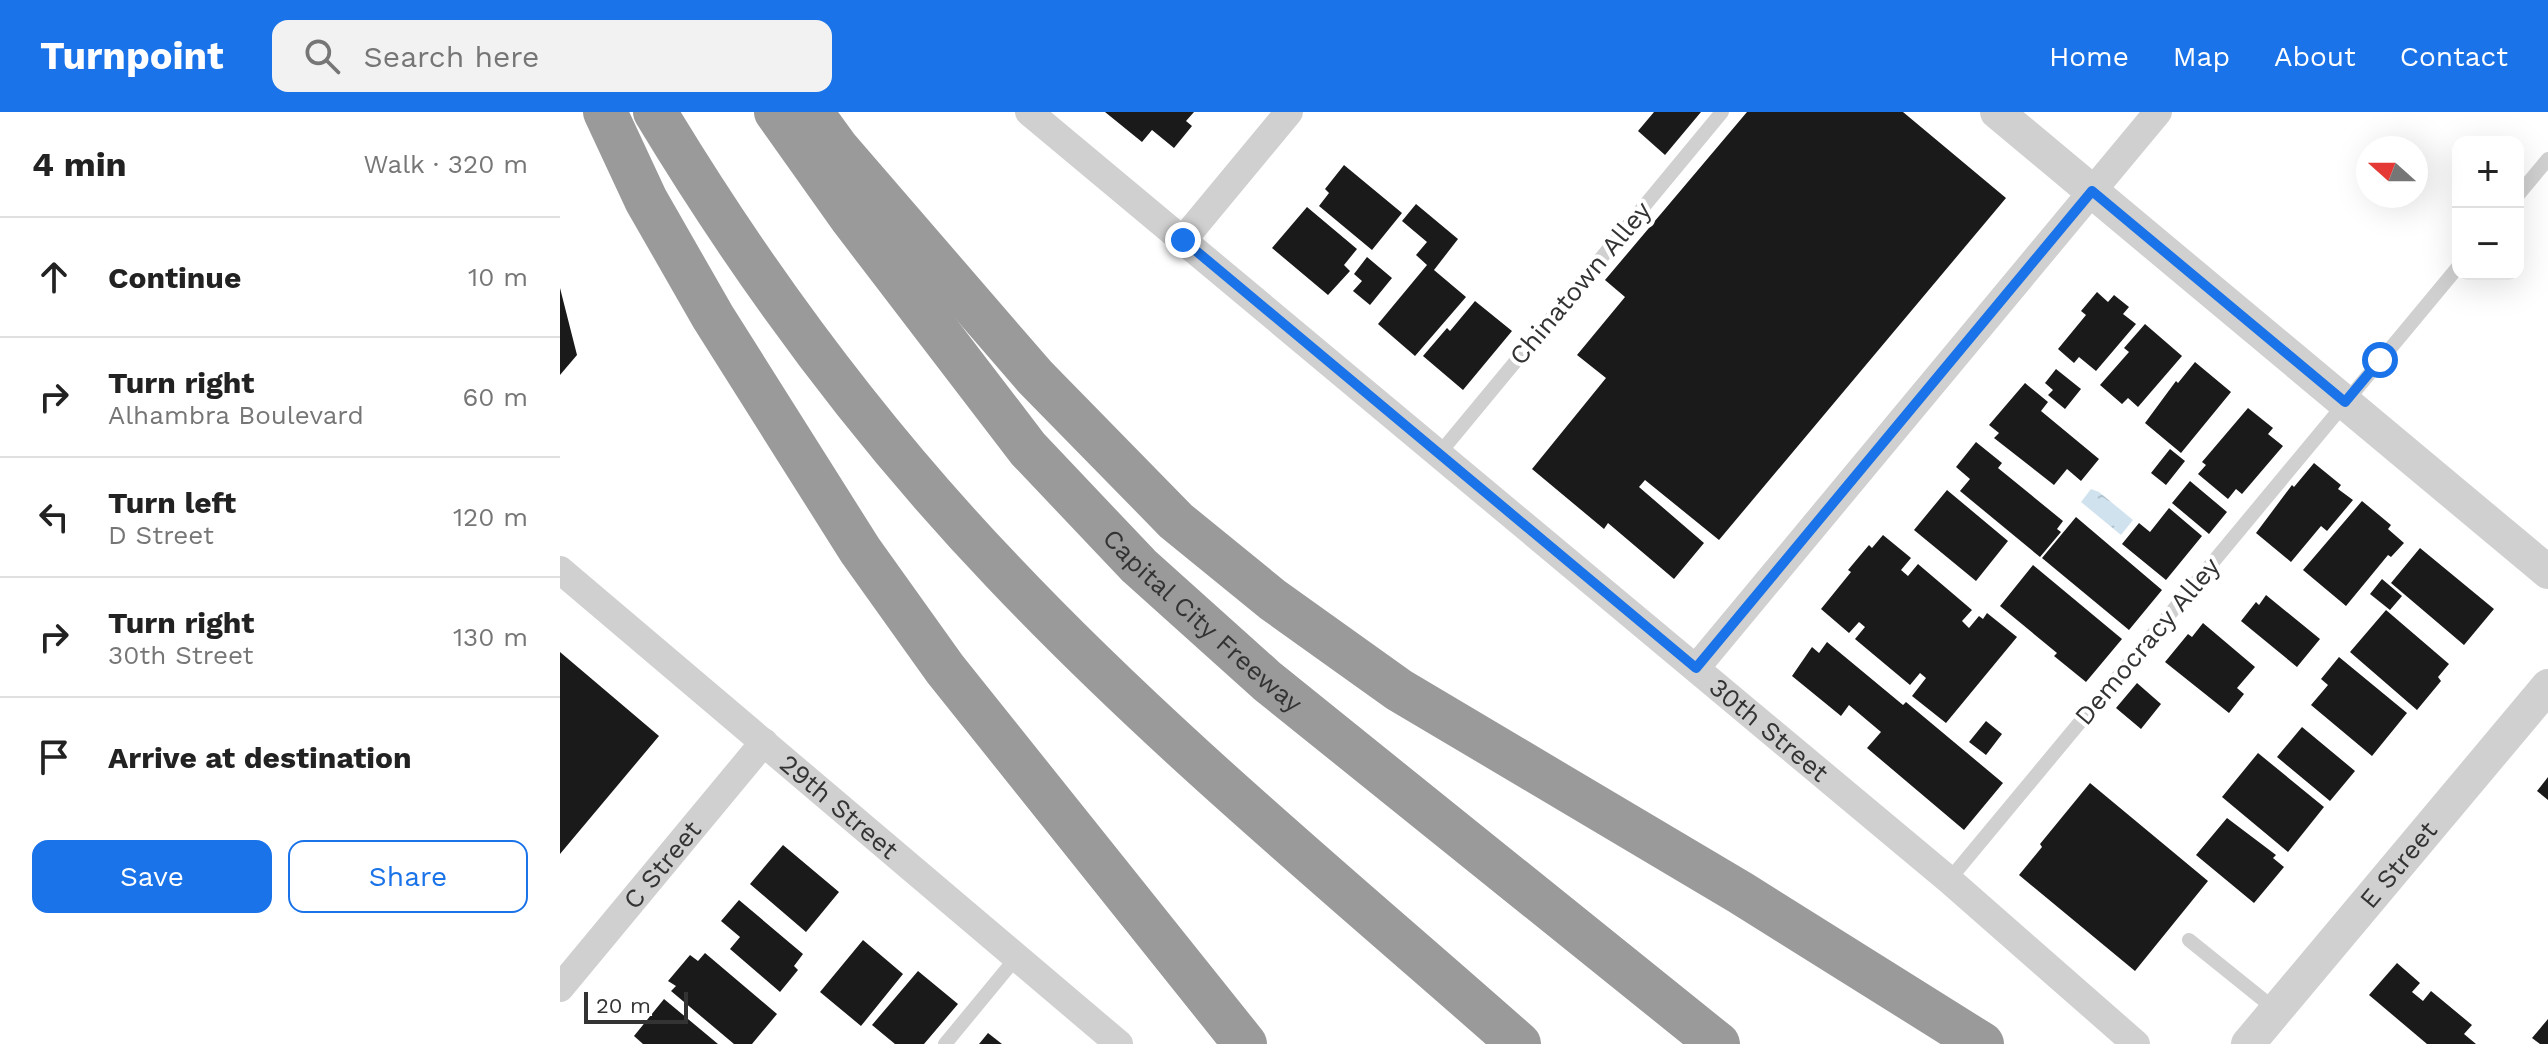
<!DOCTYPE html>
<html lang="en">
<head>
<meta charset="utf-8">
<style>
  :root { --surface:#fff; --page:#f2f2f2; --text:#222; --muted:#767676; --line:#e0e0e0; --accent:#1a73e8 }
  body { margin:0; font-family:"Work Sans",sans-serif; background:var(--page); color:var(--text) }
  .controls { position:absolute; right:24px; top:24px; display:grid; overflow:hidden; border-radius:16px; box-shadow:0 8px 32px #0002 }
  .controls button { width:72px; height:72px; display:grid; place-items:center; padding:0; border:0; border-bottom:2px solid var(--line); background:var(--surface); color:var(--text); font:40px sans-serif }
  .compass { position:absolute; left:1796px; top:24px; width:72px; height:72px; border-radius:50%; background:var(--surface); box-shadow:0 8px 32px #0002; rotate:291deg }
  .scale { position:absolute; left:24px; bottom:20px; width:104px; box-sizing:border-box; padding-left:8px; border:4px solid #333; border-top:0; font-size:22px; line-height:28px; white-space:nowrap; color:#333; -webkit-text-stroke:6px #fff; paint-order:stroke }
  .stop { position:absolute; width:24px; height:24px; margin:-18px; border:6px solid #1a73e8; border-radius:50%; background:#fff }
  .stop.end { background:#1a73e8; border-color:#fff; box-shadow:0 2px 8px #0008 }
  .list { margin:0; padding:0; list-style:none }
  h2 { display:flex; justify-content:space-between; align-items:center; height:104px; margin:0; padding:0 32px; font-size:34px }
  h2 small { font-size:26px; font-weight:400; color:var(--muted) }
  .list li { display:grid; grid-template-columns:52px 1fr auto; gap:24px; align-items:center; box-sizing:border-box; height:120px; padding:0 32px; border-top:2px solid var(--line) }
  .list b { display:block; font-size:30px; white-space:nowrap }
  .list p { margin:0; font-size:26px; white-space:nowrap; color:var(--muted) }
  .list em { font-size:26px; font-style:normal; color:var(--muted) }
  .actions { display:flex; gap:16px; padding:24px 32px }
  .actions a { flex:1; padding:18px 0; border:2px solid var(--accent); border-radius:16px; text-align:center; font-size:28px; color:var(--accent) }
  .actions .main { background:var(--accent); color:#fff }
  .icon { flex:none; width:44px; height:44px; fill:none; stroke:currentColor; stroke-width:2; stroke-linecap:round; stroke-linejoin:round }
  .map { position:relative; flex:none; width:1988px; height:932px; overflow:hidden }
  header { display:flex; align-items:center; gap:48px; box-sizing:border-box; height:112px; padding:0 40px; background:var(--accent); color:#fff }
  header strong { font-size:38px }
  nav { display:flex; gap:44px; margin-inline-start:auto; font-size:28px }
  .search { width:560px; height:72px; background:var(--page); display:flex; align-items:center; gap:20px; box-sizing:border-box; padding:0 28px; border-radius:16px; color:var(--muted); font-size:30px }
  main { display:flex }
  aside { flex:1; background:var(--surface) }
  .map>svg:first-child { display:block }
  .water { fill:url(#water-ripples) }
  .building { fill:#1a1a1a }
  .lines { fill:none; stroke-linecap:round; stroke-linejoin:round }
  .service { stroke:#d0d0d0; stroke-width:14 }
  .minor { stroke:#d0d0d0; stroke-width:28 }
  .tertiary { stroke:#d0d0d0; stroke-width:34 }
  .motorway { stroke:#9a9a9a; stroke-width:44 }
  .route { stroke:#1a73e8; stroke-width:10 }
  .labels { text-anchor:middle; stroke-width:8; stroke-linejoin:round; paint-order:stroke }
  .street-label { font-size:26px; fill:#333; stroke:#fff }
</style>
</head>
<body>
<header>
<strong>Turnpoint</strong>
<div class="search"><svg class="icon" aria-label="search" viewBox="0 0 24 24"><circle cx="10" cy="10" r="6"/><path d="M15 15l6 6"/></svg>Search here</div>
<nav><a>Home</a><a>Map</a><a>About</a><a>Contact</a></nav>
</header>
<main>
<aside>
<h2>4 min<small>Walk · 320 m</small></h2>
<ul class="list">
<li><svg class="icon" aria-label="ahead" viewBox="0 0 24 24"><path d="M12 20V5M6 11l6-6 6 6"/></svg><div><b>Continue</b></div><em>10 m</em></li>
<li><svg class="icon" aria-label="right" viewBox="0 0 24 24"><path d="M7 20v-9h11M14 6l5 5-5 5"/></svg><div><b>Turn right</b><p>Alhambra Boulevard</p></div><em>60 m</em></li>
<li><svg class="icon" aria-label="left" viewBox="0 0 24 24"><path d="M17 20v-9H6M10 6l-5 5 5 5"/></svg><div><b>Turn left</b><p>D Street</p></div><em>120 m</em></li>
<li><svg class="icon" aria-label="right" viewBox="0 0 24 24"><path d="M7 20v-9h11M14 6l5 5-5 5"/></svg><div><b>Turn right</b><p>30th Street</p></div><em>130 m</em></li>
<li><svg class="icon" aria-label="arrive" viewBox="0 0 24 24"><path d="M6 21V4h12l-3 4 3 4H6"/></svg><div><b>Arrive at destination</b></div></li>
</ul>
<div class="actions"><a class="main">Save</a><a>Share</a></div>
</aside>
<div class="map">
<svg width="1988" height="932" viewBox="0 0 1988 932">
  <defs>
    <pattern id="water-ripples" width="26" height="14" patternUnits="userSpaceOnUse" patternTransform="scale(2)"><rect width="26" height="14" fill="#cfe2ee"/><path d="M2 4q2-2 4 0t4 0M15 11q2-2 4 0t4 0" fill="none" stroke="#b2c2cd"/></pattern>
  </defs>
  <rect width="100%" height="100%" fill="#fff"/>
  <path class="water" d="M 1531,377 L 1539,380 L 1573,408 L 1561,423 L 1521,390 Z"/>
  <path class="building" d="M 545,0 L 634,0 L 626,9 L 632,14 L 614,36 L 592,18 L 582,30 Z
    M 1094,0 L 1141,0 L 1105,43 L 1078,19 Z
    M 1187,0 L 1343,0 L 1446,86 L 1159,428 L 1085,368 L 1079,375 L 1144,431 L 1114,467 L 1048,411 L 1044,417 L 972,357 L 1046,266 L 1017,243 L 1065,185 L 1045,168 Z
    M 784,53 L 842,101 L 812,138 L 759,94 L 769,81 L 765,77 Z
    M 856,92 L 898,127 L 874,158 L 906,185 L 855,244 L 818,212 L 867,153 L 856,143 L 867,130 L 842,109 Z
    M 747,95 L 797,137 L 784,153 L 790,159 L 768,183 L 712,136 Z
    M 807,145 L 832,166 L 810,193 L 793,179 L 802,169 L 794,162 Z
    M 0,176 L 17,243 L 0,263 Z
    M 1537,180 L 1548,190 L 1554,183 L 1569,195 L 1563,202 L 1576,212 L 1536,259 L 1519,245 L 1514,251 L 1498,237 L 1526,203 L 1521,199 Z
    M 915,189 L 952,219 L 903,278 L 863,244 L 887,216 L 890,219 Z
    M 1585,212 L 1622,244 L 1578,295 L 1568,286 L 1562,292 L 1540,273 L 1569,240 L 1564,236 Z
    M 1635,250 L 1671,280 L 1621,341 L 1585,311 L 1616,269 L 1618,271 Z
    M 1496,257 L 1521,277 L 1505,297 L 1488,283 L 1493,278 L 1485,271 Z
    M 1465,271 L 1488,290 L 1481,299 L 1539,347 L 1521,369 L 1507,357 L 1494,373 L 1434,326 L 1439,321 L 1429,313 Z
    M 1688,296 L 1713,316 L 1708,322 L 1723,334 L 1682,382 L 1676,377 L 1668,387 L 1638,362 L 1646,353 L 1642,350 Z
    M 1416,330 L 1442,351 L 1438,356 L 1503,409 L 1497,417 L 1501,420 L 1480,445 L 1400,379 L 1410,367 L 1396,355 Z
    M 1610,337 L 1625,349 L 1606,373 L 1591,361 Z
    M 1754,351 L 1781,373 L 1778,377 L 1793,388 L 1767,419 L 1761,414 L 1731,450 L 1696,421 L 1732,373 L 1734,375 Z
    M 1630,369 L 1667,400 L 1649,422 L 1612,391 Z
    M 1387,378 L 1448,429 L 1416,469 L 1354,418 Z
    M 1802,389 L 1831,413 L 1828,417 L 1844,431 L 1831,445 L 1828,443 L 1786,494 L 1743,458 Z
    M 1609,396 L 1642,424 L 1606,468 L 1562,432 L 1579,411 L 1590,420 Z
    M 1516,405 L 1602,478 L 1569,518 L 1482,446 Z
    M 1323,423 L 1351,446 L 1341,458 L 1348,464 L 1358,452 L 1412,498 L 1402,509 L 1409,516 L 1419,504 L 1423,507 L 1427,501 L 1457,525 L 1386,611 L 1352,584 L 1366,566 L 1360,561 L 1350,573 L 1295,527 L 1305,515 L 1299,510 L 1289,521 L 1261,497 L 1291,460 L 1288,458 L 1309,433 L 1312,436 Z
    M 1860,436 L 1934,497 L 1904,533 L 1831,471 Z
    M 1473,453 L 1562,527 L 1526,570 L 1494,544 L 1497,541 L 1440,494 Z
    M 1822,467 L 1842,484 L 1830,498 L 1810,482 Z
    M 1706,483 L 1760,527 L 1737,555 L 1681,509 L 1696,490 L 1699,493 Z
    M 1826,498 L 1889,552 L 1878,565 L 1881,569 L 1857,598 L 1790,540 Z
    M 1643,511 L 1695,555 L 1677,576 L 1684,582 L 1669,601 L 1605,550 L 1628,522 L 1632,525 Z
    M 1267,530 L 1343,593 L 1346,590 L 1443,671 L 1404,718 L 1307,636 L 1321,620 L 1289,593 L 1281,604 L 1232,564 L 1252,535 L 1259,541 Z
    M 0,540 L 99,624 L 0,742 Z
    M 1779,545 L 1847,601 L 1812,644 L 1751,593 L 1768,573 L 1761,567 Z
    M 1577,571 L 1601,592 L 1581,617 L 1556,596 Z
    M 1426,609 L 1442,622 L 1426,643 L 1409,630 Z
    M 1742,615 L 1795,659 L 1770,689 L 1717,645 Z
    M 1698,641 L 1764,695 L 1728,740 L 1662,685 Z
    M 1988,665 L 1988,688 L 1977,679 Z
    M 1530,671 L 1648,769 L 1575,859 L 1459,763 L 1482,735 L 1480,732 Z
    M 1667,706 L 1716,743 L 1713,746 L 1724,755 L 1694,791 L 1636,743 Z
    M 223,733 L 279,780 L 246,820 L 190,772 Z
    M 179,788 L 243,842 L 234,854 L 238,858 L 220,880 L 170,837 L 180,825 L 161,809 Z
    M 303,828 L 343,862 L 301,914 L 260,880 Z
    M 145,841 L 217,902 L 192,932 L 174,932 L 111,879 L 116,874 L 108,869 L 130,843 L 138,849 Z
    M 1837,851 L 1860,871 L 1852,880 L 1863,889 L 1871,879 L 1912,913 L 1904,922 L 1916,932 L 1867,932 L 1809,883 Z
    M 358,859 L 398,892 L 364,932 L 335,932 L 312,913 Z
    M 104,887 L 158,932 L 83,932 L 74,924 Z
    M 1988,907 L 1988,932 L 1980,932 L 1972,926 Z
    M 428,921 L 442,932 L 419,932 Z"/>
  <g class="lines">
    <path class="service" d="M 1958,83 L 1988,47
      M 879,342 L 1162,0
      M 1389,768 L 1898,155
      M 1629,828 L 1716,898
      M 385,932 L 456,846"/>
    <g class="minor">
      <path id="s1" d="M 469,0 L 1389,768 L 1576,932"/>
      <path d="M 623,128 L 729,0"/>
      <path id="s2" d="M 0,458 L 559,932"/>
      <path d="M 1136,556 L 1598,0"/>
      <path id="s3" d="M 0,876 L 204,630"/>
    </g>
    <g class="tertiary">
      <path d="M 1437,0 L 1988,460"/>
      <path id="s4" d="M 1688,932 L 1988,574"/>
    </g>
    <g class="motorway">
      <path d="M 45,0 L 86,88 L 153,205 L 300,438 L 385,557 L 685,932"/>
      <path d="M 95,0 C 194,164 310,321 443,460 C 603,629 785,778 959,932"/>
      <path id="s5" d="M 216,0 L 292,107 L 468,337 L 579,454 L 707,569 L 1158,932"/>
      <path d="M 251,0 L 277,36 L 475,265 L 616,409 L 713,488 L 839,578 L 1181,781 L 1422,932"/>
    </g>
  </g>
  <g class="lines">
    <path class="route" d="M 623,128 L 1136,556 L 1532,79 L 1785,290 L 1820,248"/>
  </g>
  <g class="labels">
    <g class="street-label">
      <text transform="translate(1020 171) rotate(-50)" y="9">Chinatown Alley</text>
      <text dy="9" stroke="none"><textPath href="#s5" startOffset="666">Capital City Freeway</textPath></text>
      <text transform="translate(1587 529) rotate(-50)" y="9">Democracy Alley</text>
      <text dy="9" stroke="none"><textPath href="#s1" startOffset="964">30th Street</textPath></text>
      <text dy="9" stroke="none"><textPath href="#s2" startOffset="366">29th Street</textPath></text>
      <text dy="9" stroke="none"><textPath href="#s3" startOffset="160">C Street</textPath></text>
      <text dy="9" stroke="none"><textPath href="#s4" startOffset="234">E Street</textPath></text>
    </g>
  </g>
</svg>
<div class="controls">
<button>+</button>
<button>−</button>
</div>
<svg class="compass" viewBox="-18 -18 36 36"><path d="M0-13l5 13h-10z" fill="#e53935"/><path d="M0 13l5-13h-10z" fill="#767676"/></svg>
<div class="scale">20 m</div>
<div class="stop" style="left:1820px;top:248px"></div>
<div class="stop end" style="left:623px;top:128px"></div>
</div>
</main>
</body>
</html>
